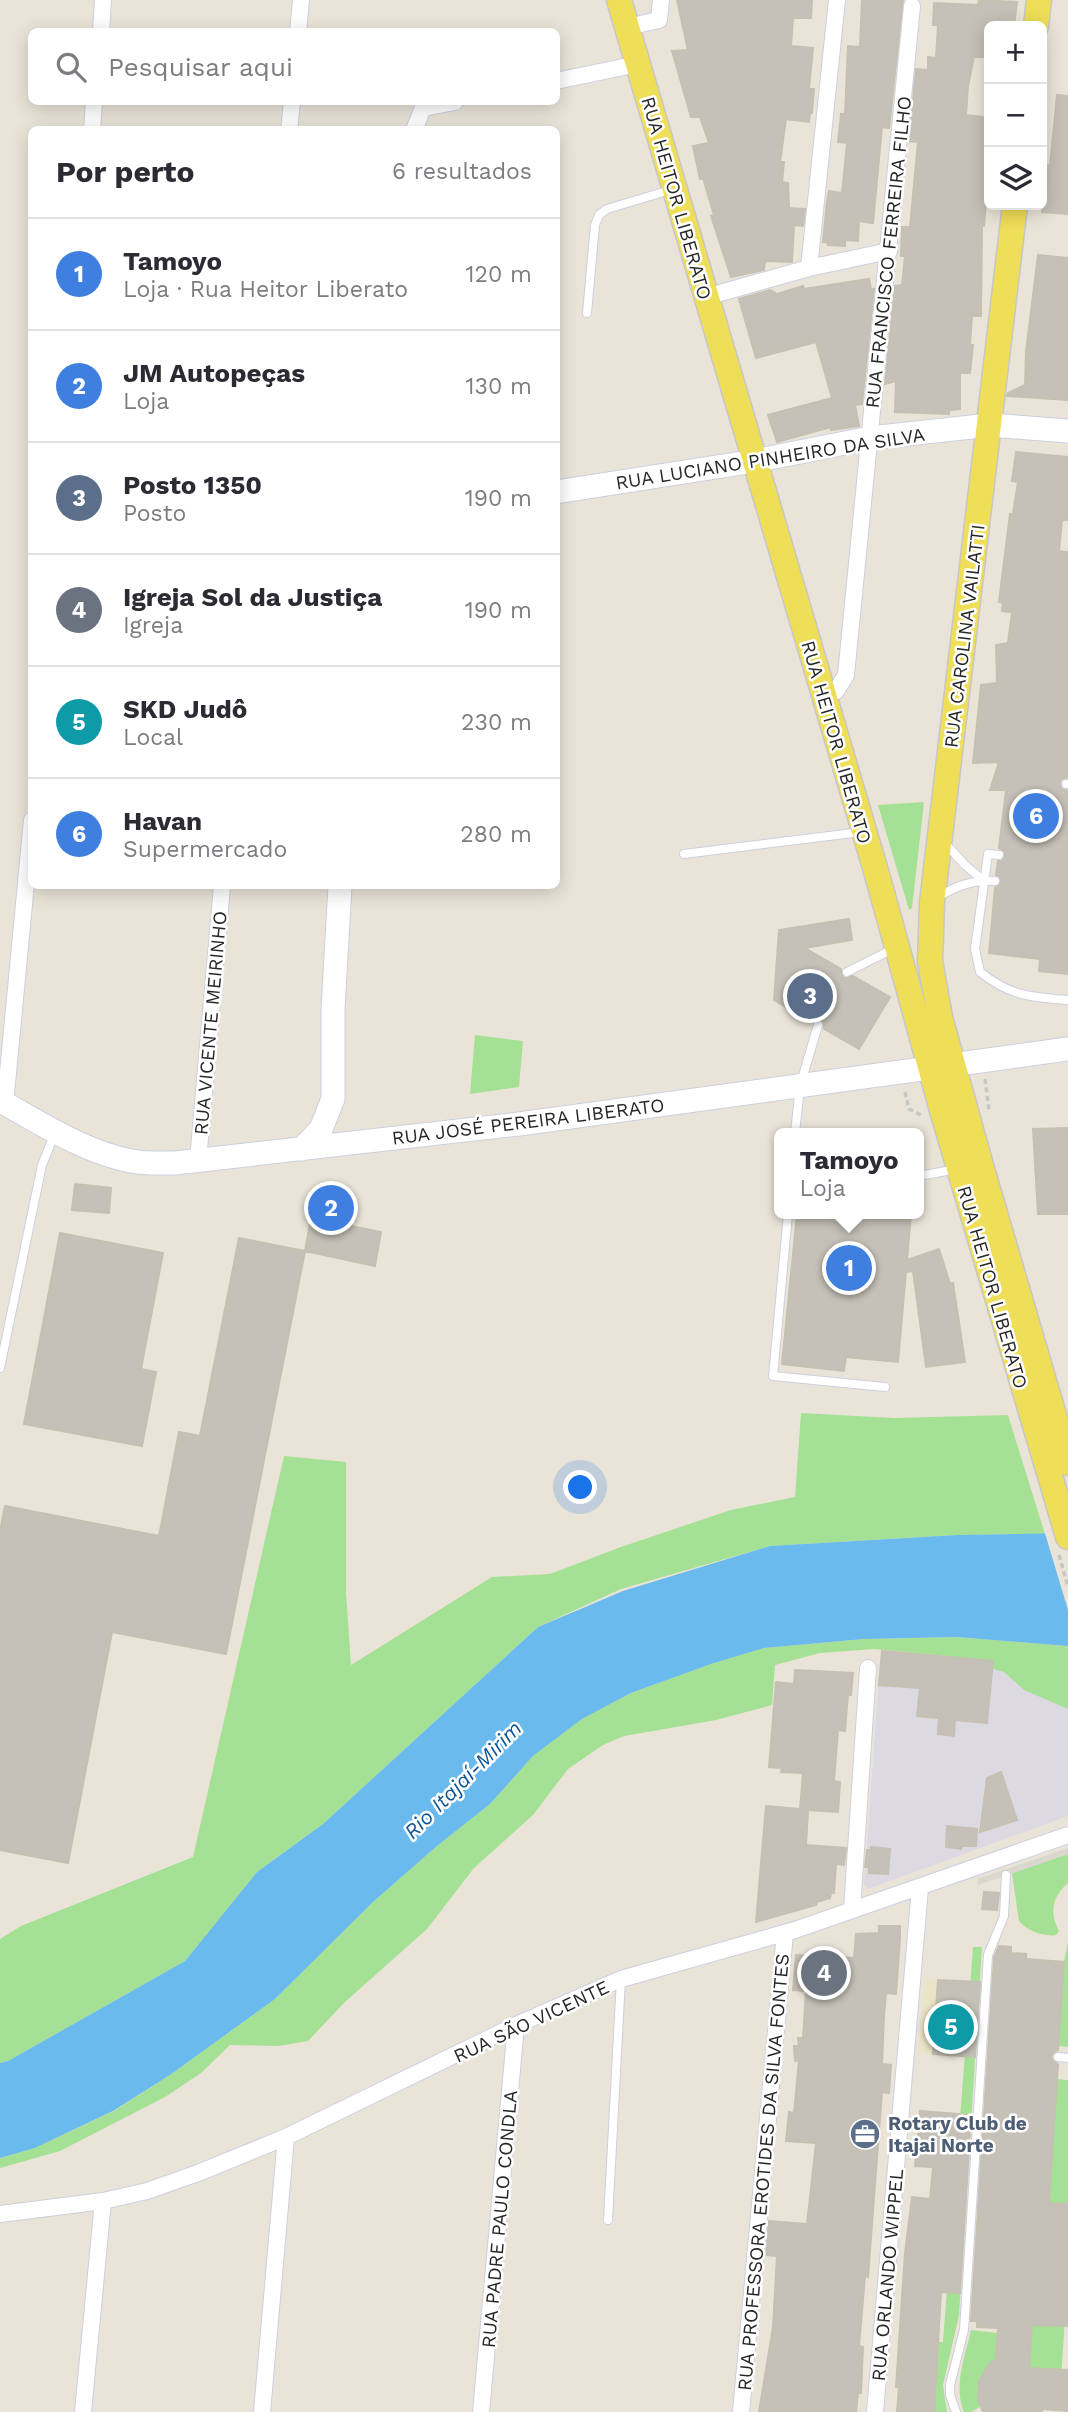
<!DOCTYPE html>
<html lang="pt">
<head>
<meta charset="utf-8">
<style>
  :root { --surface:#fff; --page:#f2f2f3; --text:#2b2b33; --muted:#7c7c81; --line:#e1e1e2; --accent:#3743f8 }
  body { margin:0; font-family:"Work Sans",sans-serif; background:var(--page); color:var(--text) }
  .controls { position:absolute; right:21px; top:21px; display:grid; overflow:hidden; border-radius:10px; box-shadow:0 4px 18px #0003 }
  .controls button { width:63px; height:63px; display:grid; place-items:center; padding:0; border:0; border-bottom:2px solid var(--line); background:var(--surface); color:var(--text); font:35px sans-serif }
  .you { position:absolute; left:581px; top:1488px; width:24px; height:24px; margin:-18px; border:5px solid #fff; border-radius:50%; background:#1a73e8; box-shadow:0 0 0 10px #1a73e833 }
  .badge { display:grid; place-items:center; width:46px; height:46px; border-radius:50%; background:var(--accent); color:#fff; font-size:23px; font-weight:700 }
  .pin { position:absolute; translate:-50% -50%; border:4px solid #fff; box-shadow:0 2px 7px #0006 }
  .popup { position:absolute; left:774px; top:1128px; width:150px; height:91px; box-sizing:border-box; display:grid; place-content:center; border-radius:10px; background:var(--surface); filter:drop-shadow(0 2px 5px #0005); font-size:23px; white-space:nowrap; color:var(--muted) }
  .popup b { font-size:26px; color:var(--text) }
  .popup::after { content:''; position:absolute; left:50%; top:100%; margin-left:-14px; border:14px solid transparent; border-top-color:var(--surface) }
  .list { margin:0; padding:0; list-style:none }
  h2 { display:flex; justify-content:space-between; align-items:center; height:91px; margin:0; padding:0 28px; font-size:30px }
  h2 small { font-size:23px; font-weight:400; color:var(--muted) }
  .list li { display:grid; grid-template-columns:46px 1fr auto; gap:21px; align-items:center; box-sizing:border-box; height:112px; padding:0 28px; border-top:2px solid var(--line) }
  .list b { display:block; font-size:26px; white-space:nowrap }
  .list p { margin:0; font-size:23px; white-space:nowrap; color:var(--muted) }
  .list em { font-size:23px; font-style:normal; color:var(--muted) }
  .icon { flex:none; width:38px; height:38px; fill:none; stroke:currentColor; stroke-width:2; stroke-linecap:round; stroke-linejoin:round }
  .map { position:relative; flex:none; width:1068px; height:2412px; overflow:hidden }
  .search { position:absolute; background:var(--surface); box-shadow:0 4px 18px #0003; left:28px; top:28px; width:532px; height:77px; display:flex; align-items:center; gap:18px; box-sizing:border-box; padding:0 24px; border-radius:10px; color:var(--muted); font-size:26px }
  .panel { position:absolute; background:var(--surface); box-shadow:0 4px 18px #0003; left:28px; top:126px; width:532px; height:763px; border-radius:10px }
  .map>svg:first-child { display:block }
  .industrial { fill:#ddd9e2 }
  .education { fill:#ece4c7 }
  .green { fill:#a5e194 }
  .plaza { fill:#dad7cf }
  .water { fill:#6abaed }
  .pier { fill:#eae4d8 }
  .building { fill:#c5c1b8; stroke:#c5c0b2; stroke-width:2 }
  .lines { fill:none; stroke-linecap:round; stroke-linejoin:round }
  .service-casing { stroke:#cdcfe0; stroke-width:10 }
  .minor-casing { stroke:#cdcfe0; stroke-width:18 }
  .secondary-casing { stroke:#cdcfe0; stroke-width:25 }
  .primary-casing { stroke:#c7c7c7; stroke-width:27 }
  .path { stroke:#c7c7c7; stroke-width:3.5; stroke-dasharray:5 3.5; stroke-linecap:butt }
  .service { stroke:#fff; stroke-width:8 }
  .minor { stroke:#fff; stroke-width:16 }
  .secondary { stroke:#fff; stroke-width:23 }
  .primary { stroke:#efde58; stroke-width:24 }
  .labels { text-anchor:middle; stroke-width:5; stroke-linejoin:round; paint-order:stroke }
  .street-label { font-size:19px; fill:#272727; stroke:#fff }
  .service-label { font-size:19px; font-weight:bold; fill:#4e5e75; stroke:#fff; text-anchor:start }
  .water-label { font-size:21px; font-style:italic; fill:#0e5594; stroke:#fff }
</style>
</head>
<body>
<div class="map">
<svg width="1068" height="2412" viewBox="0 0 1068 2412">
  <rect width="100%" height="100%" fill="#eae4d8"/>
  <path class="industrial" d="M 1068,1617 L 1068,1816 L 868,1889 L 864,1885 L 881,1649 Z"/>
  <path class="education" d="M 925,1979 L 970,1982 L 965,2057 L 919,2053 Z"/>
  <path class="green" d="M 924,802 L 912,908 L 909,910 L 878,805 Z
    M 475,1035 L 523,1041 L 519,1087 L 470,1094 Z
    M 801,1413 L 894,1418 L 1008,1415 L 1045,1534 L 957,1535 L 770,1546 L 621,1589 L 538,1627 L 323,1824 L 257,1872 L 185,1961 L 8,2061 L 0,2063 L 0,1939 L 21,1926 L 193,1857 L 284,1456 L 346,1462 L 346,1593 L 351,1665 L 492,1577 L 550,1574 L 621,1547 L 731,1510 L 795,1497 Z
    M 957,1637 L 1068,1646 L 1068,1709 L 1024,1690 L 1004,1672 L 948,1656 L 875,1649 L 820,1653 L 775,1665 L 772,1705 L 716,1720 L 624,1736 L 603,1745 L 568,1769 L 533,1815 L 474,1868 L 427,1929 L 345,2002 L 308,2041 L 279,2046 L 230,2045 L 201,2073 L 165,2097 L 60,2151 L 0,2168 L 0,2158 L 35,2148 L 114,2111 L 170,2075 L 275,1999 L 373,1902 L 437,1846 L 490,1804 L 533,1756 L 582,1719 L 631,1693 L 711,1664 L 764,1648 L 864,1639 Z
    M 1068,1854 L 1068,1883 C 1052,1897 1049,1913 1059,1931 L 1056,1935 C 1045,1937 1027,1931 1019,1921 L 1012,1873 Z
    M 1068,1942 L 1068,2047 L 1059,2046 L 1064,1962 Z
    M 973,1947 L 982,1947 L 959,2315 L 943,2385 L 947,2412 L 934,2412 L 939,2342 L 943,2342 Z
    M 1056,2079 L 1068,2080 L 1068,2204 L 1049,2203 Z
    M 1065,2317 L 1060,2395 L 1029,2368 L 1032,2325 Z
    M 971,2330 L 997,2333 L 996,2359 C 980,2369 975,2389 980,2407 L 971,2412 L 964,2412 C 953,2385 965,2358 971,2330 Z"/>
  <path class="plaza" d="M 1068,1848 L 1068,1854 L 978,1885 L 977,1879 Z"/>
  <path class="water" d="M 1068,1533 L 1068,1646 L 957,1637 L 864,1639 L 764,1648 L 711,1664 L 631,1693 L 582,1719 L 533,1756 L 490,1804 L 437,1846 L 373,1902 L 275,1999 L 170,2075 L 113,2111 L 35,2148 L 0,2158 L 0,2063 L 8,2061 L 185,1961 L 257,1872 L 323,1824 L 538,1627 L 623,1591 L 770,1546 L 957,1535 Z"/>
  <path class="pier" d="M 1044,1530 L 1068,1530 L 1068,1610 Z"/>
  <path class="building" d="M 677,0 L 812,0 L 811,18 L 793,18 L 791,46 L 813,48 L 809,89 L 814,89 L 812,113 L 810,113 L 809,122 L 786,119 L 780,162 L 784,162 L 782,182 L 788,183 L 789,208 L 805,209 L 803,226 L 794,225 L 792,262 L 765,261 L 764,270 L 731,277 L 711,216 L 714,215 L 703,178 L 700,179 L 693,146 L 709,143 L 700,117 L 691,117 L 672,51 L 688,50 Z
    M 862,0 L 903,0 L 889,128 L 882,127 L 873,223 L 859,221 L 858,241 L 845,240 L 845,246 L 828,245 L 828,243 L 823,242 L 827,201 L 829,191 L 842,193 L 847,143 L 838,142 L 841,114 L 845,114 L 848,46 L 860,47 Z
    M 979,0 L 1017,2 L 1014,26 L 989,26 L 989,57 L 974,57 L 968,86 L 966,115 L 989,118 L 989,168 L 984,226 L 982,226 L 981,316 L 972,316 L 970,345 L 973,345 L 970,373 L 960,373 L 960,409 L 949,410 L 949,414 L 895,412 L 896,381 L 885,384 L 895,286 L 902,285 L 905,256 L 901,256 L 902,227 L 910,227 L 918,142 L 909,141 L 916,69 L 928,70 L 928,57 L 936,58 L 938,25 L 933,25 L 934,3 L 978,5 Z
    M 1057,95 L 1068,96 L 1068,214 L 1042,212 L 1047,165 L 1050,166 Z
    M 1038,255 L 1068,258 L 1068,400 L 1007,396 L 1008,393 L 1025,385 L 1026,352 Z
    M 869,279 L 871,290 L 874,289 L 862,404 L 855,405 L 859,426 L 831,430 L 831,427 L 777,442 L 768,415 L 832,398 L 816,342 L 756,358 L 739,299 L 770,290 L 777,294 L 803,286 L 804,289 Z
    M 1016,452 L 1068,457 L 1068,520 L 1062,520 L 1059,551 L 1068,552 L 1068,777 L 1062,779 L 1060,783 L 1062,789 L 1068,791 L 1068,974 L 1039,971 L 1040,959 L 989,953 L 995,888 L 1001,882 L 1000,877 L 996,875 L 998,861 L 1002,861 L 1005,856 L 1005,852 L 999,848 L 1006,790 L 990,790 L 999,762 L 973,763 L 981,685 L 997,683 L 996,645 L 1008,643 L 1012,612 L 1002,611 L 1003,603 L 999,602 L 1010,514 L 1013,514 L 1018,482 L 1012,481 Z
    M 849,919 L 852,940 L 805,948 L 841,969 L 841,974 L 844,978 L 853,976 L 890,997 L 859,1049 L 824,1029 L 824,1023 L 820,1019 L 816,1019 L 812,1022 L 774,1000 L 779,930 Z
    M 1068,1128 L 1068,1214 L 1038,1214 L 1033,1129 Z
    M 75,1184 L 111,1188 L 109,1213 L 72,1210 Z
    M 316,1190 L 351,1197 L 346,1225 L 381,1232 L 375,1266 L 305,1251 Z
    M 797,1214 L 911,1214 L 907,1260 L 939,1249 L 950,1284 L 953,1283 L 965,1362 L 926,1367 L 913,1271 L 906,1272 L 898,1362 L 846,1357 L 844,1371 L 782,1364 Z
    M 60,1233 L 163,1253 L 141,1369 L 156,1372 L 142,1446 L 24,1424 Z
    M 239,1238 L 305,1251 L 226,1654 L 112,1632 L 68,1863 L 0,1850 L 0,1531 L 5,1506 L 159,1536 L 179,1432 L 200,1436 Z
    M 882,1651 L 993,1661 L 987,1723 L 955,1720 L 954,1736 L 938,1734 L 939,1718 L 917,1716 L 920,1688 L 879,1685 Z
    M 795,1670 L 853,1673 L 851,1695 L 848,1695 L 845,1731 L 838,1730 L 834,1781 L 840,1782 L 838,1812 L 808,1810 L 806,1845 L 846,1848 L 844,1865 L 836,1864 L 834,1893 L 831,1893 L 830,1898 L 817,1902 L 816,1905 L 756,1922 L 766,1806 L 800,1809 L 803,1773 L 781,1772 L 782,1768 L 769,1767 L 776,1682 L 794,1684 Z
    M 1001,1772 L 1017,1820 L 980,1832 L 987,1778 Z
    M 947,1826 L 977,1829 L 976,1846 L 962,1846 L 961,1849 L 946,1847 Z
    M 871,1847 L 890,1849 L 888,1874 L 869,1873 L 869,1867 L 865,1867 L 867,1850 L 871,1850 Z
    M 984,1892 L 999,1893 L 997,1910 L 982,1909 Z
    M 879,1926 L 900,1926 L 900,1938 L 896,1994 L 886,1993 L 884,2016 L 882,2064 L 891,2065 L 889,2093 L 882,2092 L 868,2277 L 865,2276 L 859,2346 L 863,2347 L 861,2393 L 858,2393 L 856,2412 L 759,2412 L 773,2327 L 777,2256 L 766,2255 L 769,2221 L 807,2224 L 816,2143 L 786,2141 L 789,2112 L 794,2113 L 799,2060 L 795,2061 L 794,2046 L 799,2046 L 798,2038 L 803,2038 L 806,1991 L 793,1990 L 796,1955 L 854,1958 L 856,1934 L 879,1933 Z
    M 999,1946 L 1011,1947 L 1011,1953 L 1026,1954 L 1026,1959 L 1064,1962 L 1058,2050 L 1053,2053 L 1051,2057 L 1054,2062 L 1058,2064 L 1049,2203 L 1068,2204 L 1068,2326 L 1032,2325 L 1029,2368 L 1068,2370 L 1068,2411 L 1042,2409 L 1042,2412 L 983,2412 L 978,2399 L 979,2381 L 990,2363 L 996,2359 L 998,2328 L 977,2327 L 977,2321 L 971,2321 L 994,1958 Z
    M 938,1980 L 980,1982 L 975,2057 L 933,2054 Z
    M 920,2111 L 971,2115 L 960,2293 L 941,2292 L 934,2412 L 897,2412 L 899,2387 L 896,2387 L 905,2253 L 912,2197 L 930,2199 L 933,2167 L 915,2166 Z"/>
  <g class="lines">
    <g class="service-casing">
      <path id="service" d="M 587,313 L 595,225 L 599,215 L 607,209 L 670,190
        M 1066,784 L 1068,784
        M 945,843 L 965,865 L 983,880
        M 684,854 L 861,832
        M 999,855 L 988,854 L 975,949 L 980,972 C 1010,996 1030,997 1068,1000
        M 939,897 C 954,886 977,879 995,881
        M 847,972 L 895,948
        M 795,1133 L 800,1086 L 818,1025
        M 919,1176 L 957,1169
        M 788,1214 L 773,1376 L 885,1387
        M 0,1368 L 42,1165 L 55,1133
        M 1058,2057 L 1068,2058
        M 608,2220 L 621,1979
        M 956,2412 L 950,2395 L 950,2385 L 964,2330 L 988,1955 L 1004,1916 L 1006,1875"/>
    </g>
    <g class="minor-casing">
      <path id="minor" d="M 627,27 L 659,20 L 661,0
        M 101,32 L 103,0
        M 298,32 L 301,0
        M 556,81 L 638,64
        M 92,130 L 94,102
        M 289,130 L 292,102
        M 414,130 L 423,108 L 455,102
        M 809,268 L 837,0
        M 706,297 L 809,268 L 889,251
        M 824,697 L 836,691 L 846,675 L 912,6
        M 5,1104 L 32,820
        M 198,1161 L 222,886
        M 852,1910 L 868,1668
        M 0,2214 L 103,2201 L 147,2191 L 198,2173 L 286,2137 L 516,2025 L 621,1979 L 795,1930 L 1068,1835
        M 83,2412 L 103,2201
        M 262,2412 L 286,2137
        M 481,2412 L 516,2025
        M 741,2412 L 785,1933
        M 875,2412 L 920,1888"/>
    </g>
    <g class="secondary-casing">
      <path id="secondary" d="M 556,492 L 755,461 L 870,438 L 990,425 L 1068,431
        M 0,1101 C 41,1123 84,1152 131,1161 C 145,1164 160,1163 175,1163 L 519,1124 L 1068,1049
        M 302,1149 L 321,1129 L 333,1099 L 333,1009 L 340,886"/>
    </g>
    <g class="primary-casing">
      <path id="primary" d="M 619,0 L 878,878 L 943,1114 L 1068,1537
        M 1036,26 L 1039,0
        M 1015,205 L 932,903 L 930,961 L 940,1017 L 980,1162 L 1068,1463"/>
    </g>
    <path class="path" d="M 985,1079 L 989,1110
      M 905,1092 L 909,1109 L 921,1115
      M 1059,1555 L 1068,1587"/>
    <use href="#service" class="service"/>
    <use href="#minor" class="minor"/>
    <use href="#secondary" class="secondary"/>
    <use href="#primary" class="primary"/>
  </g>
  <defs>
    <g id="office-disc" transform="scale(1.575)"><circle r="9.5" fill="#5c6f8a" stroke="#fff"/><path d="M-6-3h4V-5.5h4V-3h4V5H-6ZM-1-4.5V-3h2v-1.5ZM-6 0V1H6V0Z" fill="#fff"/></g>
  </defs>
  <g fill-rule="evenodd">
    <use href="#office-disc" x="865" y="2134"/>
  </g>
  <g class="labels">
    <g class="street-label">
      <text transform="translate(677 198) rotate(74)" y="7">RUA HEITOR LIBERATO</text>
      <text transform="translate(888 252) rotate(-84)" y="7">RUA FRANCISCO FERREIRA FILHO</text>
      <text transform="translate(770 458) rotate(-9)" y="7">RUA LUCIANO PINHEIRO DA SILVA</text>
      <text transform="translate(964 636) rotate(-83)" y="7">RUA CAROLINA VAILATTI</text>
      <text transform="translate(837 742) rotate(74)" y="7">RUA HEITOR LIBERATO</text>
      <text transform="translate(210 1023) rotate(-85)" y="7">RUA VICENTE MEIRINHO</text>
      <text transform="translate(528 1121) rotate(-7)" y="7">RUA JOSÉ PEREIRA LIBERATO</text>
      <text transform="translate(993 1287) rotate(74)" y="7">RUA HEITOR LIBERATO</text>
      <text transform="translate(531 2021) rotate(-25)" y="7">RUA SÃO VICENTE</text>
      <text transform="translate(763 2172) rotate(-85)" y="7">RUA PROFESSORA EROTIDES DA SILVA FONTES</text>
      <text transform="translate(499 2219) rotate(-85)" y="7">RUA PADRE PAULO CONDLA</text>
      <text transform="translate(887 2275) rotate(-85)" y="7">RUA ORLANDO WIPPEL</text>
    </g>
    <g class="service-label">
      <text x="888" y="2130">Rotary Club de<tspan x="888" dy="22">Itajai Norte</tspan></text>
    </g>
    <g class="water-label">
      <text transform="translate(463 1780) rotate(-45)" y="7">Rio Itajaí-Mirim</text>
    </g>
  </g>
</svg>
<div class="controls">
<button>+</button>
<button>−</button>
<button><svg class="icon" aria-label="layers" viewBox="0 0 24 24"><path d="M12 4l9 5-9 5-9-5zM3 14l9 5 9-5"/></svg></button>
</div>
<div class="you"></div>
<div class="pin badge" style="left:849px;top:1268px;background:#3f7fe0">1</div>
<div class="popup"><b>Tamoyo</b>Loja</div>
<div class="pin badge" style="left:331px;top:1208px;background:#3f7fe0">2</div>
<div class="pin badge" style="left:810px;top:996px;background:#5c6f8a">3</div>
<div class="pin badge" style="left:824px;top:1973px;background:#6b7280">4</div>
<div class="pin badge" style="left:951px;top:2027px;background:#0f9aa8">5</div>
<div class="pin badge" style="left:1036px;top:816px;background:#3f7fe0">6</div>
<div class="search"><svg class="icon" aria-label="search" viewBox="0 0 24 24"><circle cx="10" cy="10" r="6"/><path d="M15 15l6 6"/></svg>Pesquisar aqui</div>
<section class="panel">
<h2>Por perto<small>6 resultados</small></h2>
<ul class="list">
<li><span class="badge" style="background:#3f7fe0">1</span><div><b>Tamoyo</b><p>Loja · Rua Heitor Liberato</p></div><em>120 m</em></li>
<li><span class="badge" style="background:#3f7fe0">2</span><div><b>JM Autopeças</b><p>Loja</p></div><em>130 m</em></li>
<li><span class="badge" style="background:#5c6f8a">3</span><div><b>Posto 1350</b><p>Posto</p></div><em>190 m</em></li>
<li><span class="badge" style="background:#6b7280">4</span><div><b>Igreja Sol da Justiça</b><p>Igreja</p></div><em>190 m</em></li>
<li><span class="badge" style="background:#0f9aa8">5</span><div><b>SKD Judô</b><p>Local</p></div><em>230 m</em></li>
<li><span class="badge" style="background:#3f7fe0">6</span><div><b>Havan</b><p>Supermercado</p></div><em>280 m</em></li>
</ul>
</section>
</div>
</body>
</html>
